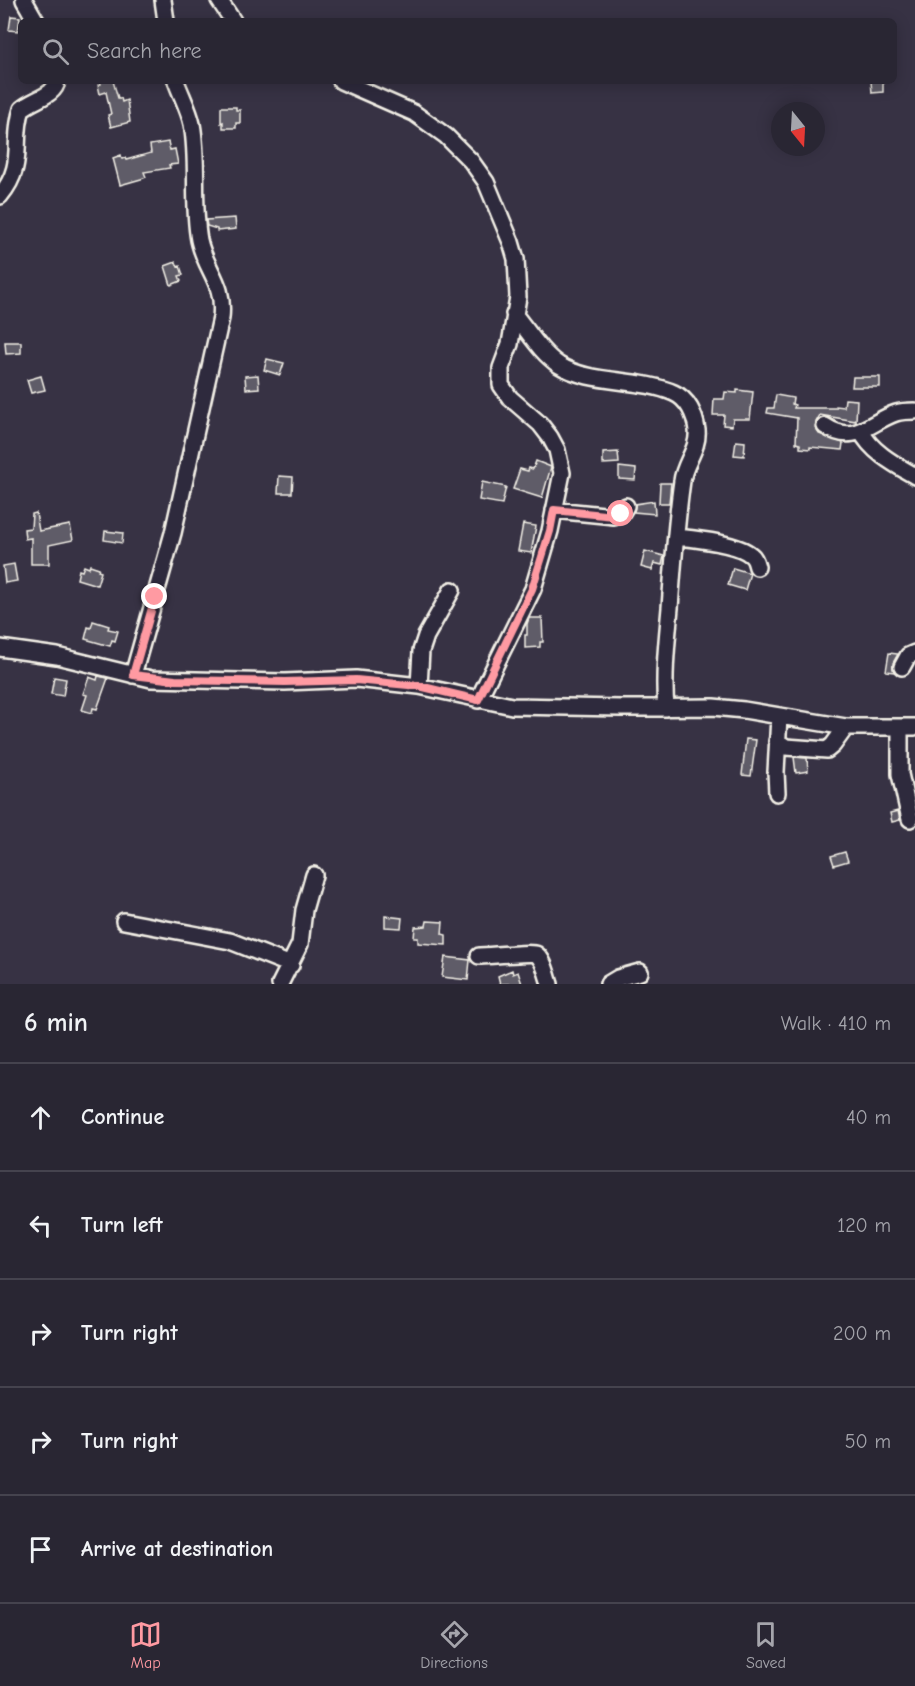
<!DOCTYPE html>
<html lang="en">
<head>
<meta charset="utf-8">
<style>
  :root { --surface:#292633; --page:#312e3b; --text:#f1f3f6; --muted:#a5a5ac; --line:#45434e; --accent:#ff9aa2 }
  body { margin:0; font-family:"Comic Neue",sans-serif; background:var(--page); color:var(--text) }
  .compass { position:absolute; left:771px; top:102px; width:54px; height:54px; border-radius:50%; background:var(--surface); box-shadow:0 3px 15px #0003; rotate:162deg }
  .stop { position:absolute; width:18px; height:18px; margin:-14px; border:4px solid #ff9aa2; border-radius:50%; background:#fff }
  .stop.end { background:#ff9aa2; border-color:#fff; box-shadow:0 2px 6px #0008 }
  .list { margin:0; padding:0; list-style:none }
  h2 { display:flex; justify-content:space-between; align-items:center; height:78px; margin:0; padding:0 24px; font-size:26px }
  h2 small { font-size:20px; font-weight:400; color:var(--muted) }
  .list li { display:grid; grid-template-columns:39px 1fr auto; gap:18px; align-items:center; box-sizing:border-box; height:108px; padding:0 24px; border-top:2px solid var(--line) }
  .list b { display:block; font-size:22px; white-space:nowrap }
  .list em { font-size:20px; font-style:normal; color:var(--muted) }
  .icon { flex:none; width:33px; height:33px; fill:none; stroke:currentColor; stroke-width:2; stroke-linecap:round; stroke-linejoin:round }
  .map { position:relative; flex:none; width:915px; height:984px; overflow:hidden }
  .search { position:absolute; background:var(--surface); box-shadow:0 3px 15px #0003; left:18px; right:18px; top:18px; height:66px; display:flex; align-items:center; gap:15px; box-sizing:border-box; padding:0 21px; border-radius:9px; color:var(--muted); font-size:22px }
  .sheet { height:618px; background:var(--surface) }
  nav { display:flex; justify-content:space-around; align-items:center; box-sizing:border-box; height:84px; border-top:2px solid var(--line); background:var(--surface); font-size:16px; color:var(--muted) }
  nav a { display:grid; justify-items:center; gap:3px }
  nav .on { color:var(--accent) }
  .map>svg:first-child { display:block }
  .building { fill:#5f5c67; stroke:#f4f1e8; stroke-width:1.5 }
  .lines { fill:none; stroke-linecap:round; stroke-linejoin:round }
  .minor-casing { stroke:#f4f1e8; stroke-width:20 }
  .minor { stroke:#2f2a3d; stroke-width:15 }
  .route { stroke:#ff9aa2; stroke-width:8 }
</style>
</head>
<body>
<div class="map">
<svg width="915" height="984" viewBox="0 0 915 984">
  <rect width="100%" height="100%" fill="#373244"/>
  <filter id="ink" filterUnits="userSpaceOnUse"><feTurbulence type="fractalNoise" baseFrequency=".0167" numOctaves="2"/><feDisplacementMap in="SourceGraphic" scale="12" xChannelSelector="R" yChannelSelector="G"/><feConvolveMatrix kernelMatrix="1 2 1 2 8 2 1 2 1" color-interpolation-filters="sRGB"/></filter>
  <g filter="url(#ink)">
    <path class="building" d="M 11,16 L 20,17 L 18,31 L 9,30 Z
      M 100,81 L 113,81 L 118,98 L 121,98 L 122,102 L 127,100 L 130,122 L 111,127 L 108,115 L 111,114 L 106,92 L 100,94 L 98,85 L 101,84 Z
      M 871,81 L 883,81 L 883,92 L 872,93 Z
      M 221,107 L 236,107 L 236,110 L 240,110 L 240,123 L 236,123 L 236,128 L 223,128 L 223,122 L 221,123 Z
      M 168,142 L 170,150 L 175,149 L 178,164 L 169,165 L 170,168 L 144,172 L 146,177 L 141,179 L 120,185 L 113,158 L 121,155 L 122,159 L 125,158 L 126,160 L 151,153 L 150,145 Z
      M 235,218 L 236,229 L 217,231 L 217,229 L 207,226 L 206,220 Z
      M 176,262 L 178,267 L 180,266 L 183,275 L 179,276 L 181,281 L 171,285 L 165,266 Z
      M 5,342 L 21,342 L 21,353 L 6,354 Z
      M 267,359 L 284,363 L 280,375 L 264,370 Z
      M 258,375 L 259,388 L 246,389 L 245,376 Z
      M 41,376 L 45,390 L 31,393 L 27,380 Z
      M 853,377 L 880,377 L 880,387 L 852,387 Z
      M 737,390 L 753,392 L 750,419 L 733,419 L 732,426 L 723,425 L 724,415 L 713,415 L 714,399 L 724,399 L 725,392 L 737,393 Z
      M 776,395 L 793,398 L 792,404 L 795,405 L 794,408 L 836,408 L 836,406 L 844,407 L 845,399 L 857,400 L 856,421 L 820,415 L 816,422 L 815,427 L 819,434 L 843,443 L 842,450 L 810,447 L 810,449 L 800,448 L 800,444 L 796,443 L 797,418 L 767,413 L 768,408 L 774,408 Z
      M 736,441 L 745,442 L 744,456 L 734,455 Z
      M 618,452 L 619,463 L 603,464 L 603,453 Z
      M 536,461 L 551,467 L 542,498 L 513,489 L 520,469 L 528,471 L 529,468 L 533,469 Z
      M 619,467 L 636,469 L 635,480 L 619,479 Z
      M 279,476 L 293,477 L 292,493 L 278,493 Z
      M 482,482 L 506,487 L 502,504 L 479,500 Z
      M 660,483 L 671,483 L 669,503 L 659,503 Z
      M 654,501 L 655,514 L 634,512 L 635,504 Z
      M 36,513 L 39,531 L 70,525 L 73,540 L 49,545 L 49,564 L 31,564 L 31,538 L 25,539 L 24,529 L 31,528 L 32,514 Z
      M 523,524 L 536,526 L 531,553 L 518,551 Z
      M 105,531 L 123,533 L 122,543 L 104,540 Z
      M 645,551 L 664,556 L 662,565 L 654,563 L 652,570 L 641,567 Z
      M 14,564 L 17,581 L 5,583 L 3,566 Z
      M 90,565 L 99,568 L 98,571 L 101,572 L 97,585 L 77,579 L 79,570 L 82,571 L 84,566 L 89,568 Z
      M 733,568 L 750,573 L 745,590 L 728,585 Z
      M 529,618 L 542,618 L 543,642 L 540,642 L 540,647 L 525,648 L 525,635 L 527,635 L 527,624 Z
      M 93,621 L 109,626 L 108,629 L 118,631 L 115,641 L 112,640 L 110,646 L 85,639 L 88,627 L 91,628 Z
      M 889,653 L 898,654 L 893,663 L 894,672 L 886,671 Z
      M 98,676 L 108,678 L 97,709 L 93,708 L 92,713 L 82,710 L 87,695 L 83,694 L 89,677 L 97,680 Z
      M 54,677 L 66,679 L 63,696 L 51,694 Z
      M 746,739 L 756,740 L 751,776 L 742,775 Z
      M 794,757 L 807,758 L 808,771 L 796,773 Z
      M 898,811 L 900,820 L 892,822 L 890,813 Z
      M 845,852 L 848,861 L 834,865 L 831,856 Z
      M 385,916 L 402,918 L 401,928 L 385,927 Z
      M 427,921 L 443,922 L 442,934 L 446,935 L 446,945 L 418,943 L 418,938 L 414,938 L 415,927 L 426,926 Z
      M 445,957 L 470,960 L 468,980 L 442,977 Z
      M 512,970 L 513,974 L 518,972 L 522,984 L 500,984 L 498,976 Z"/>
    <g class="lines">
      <g class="minor-casing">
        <path id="minor" d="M 24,0 L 36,21
          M 163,0 L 166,21
          M 219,0 L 233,21
          M 341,81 L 414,113 L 446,136 L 471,161 L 486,182 L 511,242 L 516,259 L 518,297 L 510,344 L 501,368 L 501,385 L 510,398 L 540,424 L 550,437 L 557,450 L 562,473 L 550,531 L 533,589 L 478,700
          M 0,196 C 27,163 11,142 22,109 C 33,99 55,96 57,81
          M 514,314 C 528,331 541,353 559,365 C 589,384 640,378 674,393 C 688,399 695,415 697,430 C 699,449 684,463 682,481 C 676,523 673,566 670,608 C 667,641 663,675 666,708
          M 825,426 C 855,446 869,422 896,413 C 902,411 909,411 915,411
          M 861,431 C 871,452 896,465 915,476
          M 554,510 L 614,516 L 621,514 L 626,506
          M 677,537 C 695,539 738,543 751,555 C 755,558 756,563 757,567
          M 0,648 L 57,656 L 151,679 L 285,682 L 356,679 L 419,686 L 512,706 L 621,708 L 713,707 L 744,710 L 846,727 L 915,727
          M 902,667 L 908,656 L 915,653
          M 133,675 L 173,533 L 221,318 C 225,282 206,272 199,240 C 192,202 199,162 192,124 C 189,110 181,95 176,81
          M 419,686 L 421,651 L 426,636 L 452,590
          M 900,727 L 900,774 L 910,819
          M 777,741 L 786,747 L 827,750 L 833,745 L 846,727
          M 777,793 L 776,772 L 779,716
          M 124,921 L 230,941 L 291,965
          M 479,956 C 487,956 533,952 536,954 C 544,959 547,975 550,984
          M 280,984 L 300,944 L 304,910 L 314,875
          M 608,984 L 618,978 L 640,972"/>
      </g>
      <use href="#minor" class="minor"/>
    </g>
  </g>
  <g class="lines" filter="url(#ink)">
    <path class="route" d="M 155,597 L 133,675 L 175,680 L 285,682 L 356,680 L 419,686 L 478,700 L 532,589 L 550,531 L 554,510 L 614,516 L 621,514"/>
  </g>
</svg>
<svg class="compass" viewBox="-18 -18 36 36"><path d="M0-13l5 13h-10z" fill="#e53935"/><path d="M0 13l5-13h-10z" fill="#a5a5ac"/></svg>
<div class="stop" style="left:621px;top:514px"></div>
<div class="stop end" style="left:155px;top:597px"></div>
<div class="search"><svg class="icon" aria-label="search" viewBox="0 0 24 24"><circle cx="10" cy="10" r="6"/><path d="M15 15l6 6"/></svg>Search here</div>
</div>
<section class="sheet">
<h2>6 min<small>Walk · 410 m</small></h2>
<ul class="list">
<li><svg class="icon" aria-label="ahead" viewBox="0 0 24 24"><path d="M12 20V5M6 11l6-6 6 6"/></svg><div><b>Continue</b></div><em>40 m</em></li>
<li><svg class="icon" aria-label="left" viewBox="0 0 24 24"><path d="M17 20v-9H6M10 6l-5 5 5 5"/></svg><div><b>Turn left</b></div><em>120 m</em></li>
<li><svg class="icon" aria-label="right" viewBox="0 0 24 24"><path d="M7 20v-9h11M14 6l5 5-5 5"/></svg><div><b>Turn right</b></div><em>200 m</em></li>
<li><svg class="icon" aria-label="right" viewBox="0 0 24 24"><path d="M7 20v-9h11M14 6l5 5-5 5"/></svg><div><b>Turn right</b></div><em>50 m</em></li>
<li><svg class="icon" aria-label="arrive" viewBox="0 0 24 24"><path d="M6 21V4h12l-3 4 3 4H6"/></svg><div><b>Arrive at destination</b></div></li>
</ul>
</section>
<nav>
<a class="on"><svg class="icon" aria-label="map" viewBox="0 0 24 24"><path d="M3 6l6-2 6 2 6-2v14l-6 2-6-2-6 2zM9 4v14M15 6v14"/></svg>Map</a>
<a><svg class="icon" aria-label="directions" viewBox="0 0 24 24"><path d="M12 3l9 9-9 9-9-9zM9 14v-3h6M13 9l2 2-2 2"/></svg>Directions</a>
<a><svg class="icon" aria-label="saved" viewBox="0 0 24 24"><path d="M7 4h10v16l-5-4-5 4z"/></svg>Saved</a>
</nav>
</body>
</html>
